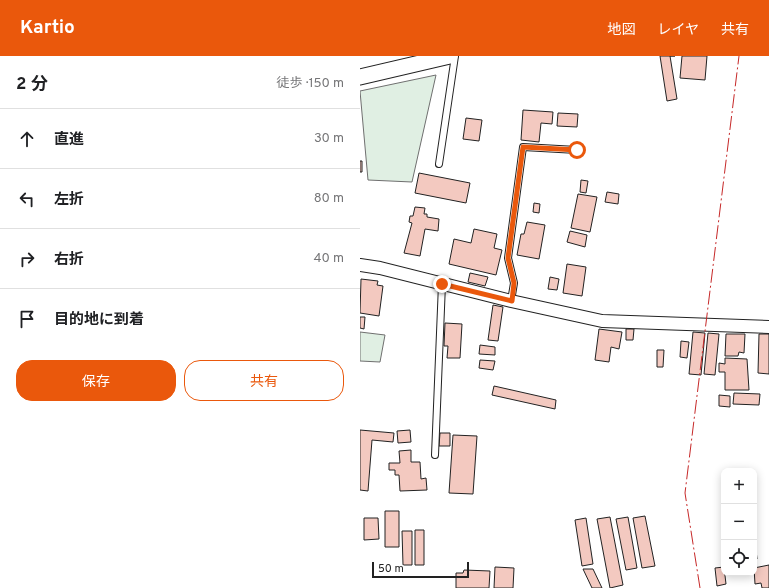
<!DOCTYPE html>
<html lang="ja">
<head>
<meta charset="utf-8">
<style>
  :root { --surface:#fff; --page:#f2f2f2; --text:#202124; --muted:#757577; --line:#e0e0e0; --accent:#ea580c }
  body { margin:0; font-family:Overpass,"Noto Sans JP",sans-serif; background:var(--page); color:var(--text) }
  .controls { position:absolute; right:12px; bottom:12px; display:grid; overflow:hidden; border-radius:8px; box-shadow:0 2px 10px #0003 }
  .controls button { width:36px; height:36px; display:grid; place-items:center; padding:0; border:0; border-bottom:1px solid var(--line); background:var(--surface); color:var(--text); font:20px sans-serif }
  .scale { position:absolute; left:12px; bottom:10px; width:97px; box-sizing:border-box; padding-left:4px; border:2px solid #222; border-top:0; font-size:11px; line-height:14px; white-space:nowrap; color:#222; -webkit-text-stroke:3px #fff; paint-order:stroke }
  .stop { position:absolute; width:12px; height:12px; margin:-9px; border:3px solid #ea580c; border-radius:50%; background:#fff }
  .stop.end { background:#ea580c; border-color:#fff; box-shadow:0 1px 4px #0008 }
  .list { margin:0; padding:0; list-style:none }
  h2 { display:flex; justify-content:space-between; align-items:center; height:52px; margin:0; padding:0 16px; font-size:17px }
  h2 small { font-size:13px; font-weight:400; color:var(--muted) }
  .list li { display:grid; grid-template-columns:26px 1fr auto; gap:12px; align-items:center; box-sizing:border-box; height:60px; padding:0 16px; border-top:1px solid var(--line) }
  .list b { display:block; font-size:15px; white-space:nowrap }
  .list em { font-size:13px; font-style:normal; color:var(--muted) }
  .actions { display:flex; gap:8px; padding:12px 16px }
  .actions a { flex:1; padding:9px 0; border:1px solid var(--accent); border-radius:16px; text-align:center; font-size:14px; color:var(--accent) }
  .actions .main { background:var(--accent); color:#fff }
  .icon { flex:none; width:22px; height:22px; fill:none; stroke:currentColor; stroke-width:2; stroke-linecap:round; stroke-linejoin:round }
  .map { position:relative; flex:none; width:409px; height:532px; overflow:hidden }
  header { display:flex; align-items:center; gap:24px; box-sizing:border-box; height:56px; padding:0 20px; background:var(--accent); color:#fff }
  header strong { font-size:19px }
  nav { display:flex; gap:22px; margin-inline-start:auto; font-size:14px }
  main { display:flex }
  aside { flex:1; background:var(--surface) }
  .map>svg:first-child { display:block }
  .green { fill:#e0efe3; stroke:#6f6f6f }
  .building { fill:#f3c9c0; stroke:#222 }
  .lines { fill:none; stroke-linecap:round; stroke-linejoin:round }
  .service-casing { stroke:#222; stroke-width:8 }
  .minor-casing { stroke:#222; stroke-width:14 }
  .tertiary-casing { stroke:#222; stroke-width:17 }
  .service { stroke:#fff; stroke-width:6 }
  .minor { stroke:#fff; stroke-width:12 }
  .tertiary { stroke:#fff; stroke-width:15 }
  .power { stroke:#c62828; stroke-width:1; stroke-dasharray:14 3 2 3; stroke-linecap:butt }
  .route { stroke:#ea580c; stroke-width:5 }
</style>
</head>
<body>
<header>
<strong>Kartio</strong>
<nav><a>地図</a><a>レイヤ</a><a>共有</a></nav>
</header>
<main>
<aside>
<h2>2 分<small>徒歩 · 150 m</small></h2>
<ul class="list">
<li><svg class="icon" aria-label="ahead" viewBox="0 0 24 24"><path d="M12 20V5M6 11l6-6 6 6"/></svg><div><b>直進</b></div><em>30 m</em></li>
<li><svg class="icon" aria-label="left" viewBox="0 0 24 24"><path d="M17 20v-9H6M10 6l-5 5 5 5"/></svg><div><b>左折</b></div><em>80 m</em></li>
<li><svg class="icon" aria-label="right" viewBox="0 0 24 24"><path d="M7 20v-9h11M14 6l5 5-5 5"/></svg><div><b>右折</b></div><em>40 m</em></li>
<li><svg class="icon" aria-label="arrive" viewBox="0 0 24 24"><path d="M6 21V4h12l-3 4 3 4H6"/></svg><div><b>目的地に到着</b></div></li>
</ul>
<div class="actions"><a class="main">保存</a><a>共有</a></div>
</aside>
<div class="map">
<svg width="409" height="532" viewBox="0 0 409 532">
  <rect width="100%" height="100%" fill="#fff"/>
  <path class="green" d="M 76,19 L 52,126 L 8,124 L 0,35 Z
    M 0,276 L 25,279 L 20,306 L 0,305 Z"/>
  <path class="building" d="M 300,0 L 315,0 L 310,0 L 317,43 L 307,45 Z
    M 322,0 L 347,0 L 345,24 L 320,22 Z
    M 163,54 L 193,56 L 192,68 L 181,67 L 179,86 L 161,84 Z
    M 198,57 L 218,58 L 217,71 L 197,70 Z
    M 106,62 L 122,64 L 119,85 L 103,83 Z
    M 0,105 L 2,105 L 2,116 L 0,116 Z
    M 59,117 L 110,127 L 106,147 L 55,137 Z
    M 221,124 L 228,125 L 226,137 L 220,136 Z
    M 247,136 L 259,138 L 258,148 L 245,146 Z
    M 218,138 L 237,141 L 230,176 L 211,172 Z
    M 174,147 L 180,148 L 179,157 L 173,156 Z
    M 55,151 L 65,152 L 64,158 L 67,158 L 67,161 L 79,163 L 78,175 L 65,173 L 60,200 L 44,197 L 52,167 L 49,166 L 50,160 L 53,160 Z
    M 167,166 L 185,169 L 179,203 L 157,199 L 161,178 L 164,178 Z
    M 114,173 L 137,178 L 134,192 L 142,194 L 136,219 L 89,208 L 94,183 L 111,187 Z
    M 210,175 L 227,179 L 225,191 L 207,186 Z
    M 207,208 L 226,211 L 222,240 L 203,237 Z
    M 110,217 L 128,221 L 125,230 L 108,226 Z
    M 190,221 L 199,223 L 197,234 L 188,233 Z
    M 1,223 L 18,225 L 17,229 L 23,230 L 19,260 L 0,257 Z
    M 133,249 L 143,251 L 138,285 L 128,284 Z
    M 0,261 L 5,261 L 4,273 L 0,272 Z
    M 85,267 L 102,268 L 100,302 L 87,302 L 88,290 L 84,290 Z
    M 239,273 L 262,276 L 259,293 L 251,291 L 249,306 L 235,304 Z
    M 266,273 L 274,273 L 273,284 L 266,284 Z
    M 333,276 L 345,277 L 341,319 L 329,318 Z
    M 348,277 L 359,278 L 355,319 L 344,318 Z
    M 366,278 L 385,278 L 384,297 L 379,296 L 378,300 L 365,300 Z
    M 399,278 L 409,278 L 409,318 L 398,317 Z
    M 321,285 L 329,286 L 327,302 L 320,301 Z
    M 120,289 L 135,291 L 135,299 L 119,298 Z
    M 297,294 L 304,294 L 303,311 L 297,311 Z
    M 365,302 L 387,303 L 389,334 L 365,334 L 365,316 L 359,316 L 359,307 L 365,308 Z
    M 120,304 L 135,305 L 133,314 L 119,312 Z
    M 134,330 L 196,344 L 195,353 L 132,339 Z
    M 374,337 L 400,338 L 399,349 L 373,348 Z
    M 359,339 L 370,340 L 370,351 L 359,350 Z
    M 0,374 L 34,377 L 33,386 L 12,384 L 8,435 L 0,434 Z
    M 50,374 L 51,386 L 38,387 L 37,375 Z
    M 80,377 L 90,377 L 90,390 L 79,390 Z
    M 93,379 L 117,380 L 113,438 L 89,437 Z
    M 51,394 L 51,406 L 60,406 L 61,423 L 66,422 L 67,434 L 40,435 L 39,419 L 35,419 L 35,414 L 29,414 L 29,407 L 40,407 L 39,395 Z
    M 25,455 L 39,455 L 39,491 L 25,491 Z
    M 285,460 L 295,510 L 282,512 L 273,462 Z
    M 250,461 L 263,529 L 250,532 L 237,463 Z
    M 268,461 L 277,512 L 266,514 L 256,463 Z
    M 4,462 L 18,462 L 19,483 L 4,484 Z
    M 226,462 L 233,508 L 222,510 L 215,464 Z
    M 55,474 L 64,474 L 64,509 L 55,509 Z
    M 42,475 L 52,475 L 52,509 L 43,509 Z
    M 394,476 L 397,503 L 394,504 Z
    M 409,509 L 409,532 L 402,532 L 401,527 L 395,528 L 394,512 Z
    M 135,511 L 154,512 L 153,532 L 134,532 Z
    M 364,511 L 366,528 L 357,530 L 355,512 Z
    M 223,513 L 233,513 L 242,532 L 232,532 Z
    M 104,514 L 130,515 L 129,532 L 96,532 L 96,517 L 103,517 Z"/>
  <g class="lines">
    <g class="service-casing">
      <path id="service" d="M 79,108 L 95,0
        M 151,245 L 154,227 L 148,202 L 163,91 L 217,94
        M 75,399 L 82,228"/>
    </g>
    <g class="minor-casing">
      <path id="minor" d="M 0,209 L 20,212 L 151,245 L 242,265 L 409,271"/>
    </g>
    <g class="tertiary-casing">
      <path id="tertiary" d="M 0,21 L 90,0"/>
    </g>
    <use href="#service" class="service"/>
    <use href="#minor" class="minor"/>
    <use href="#tertiary" class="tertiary"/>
    <path class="power" d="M 340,532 L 325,437 L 379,0"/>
  </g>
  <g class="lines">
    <path class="route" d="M 82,228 L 152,245 L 154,227 L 148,202 L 163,91 L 217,94"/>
  </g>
</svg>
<div class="controls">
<button>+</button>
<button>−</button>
<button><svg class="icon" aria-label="locate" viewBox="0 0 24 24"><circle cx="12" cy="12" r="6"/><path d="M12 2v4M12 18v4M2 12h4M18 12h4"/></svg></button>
</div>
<div class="scale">50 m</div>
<div class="stop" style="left:217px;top:94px"></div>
<div class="stop end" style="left:82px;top:228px"></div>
</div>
</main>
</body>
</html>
